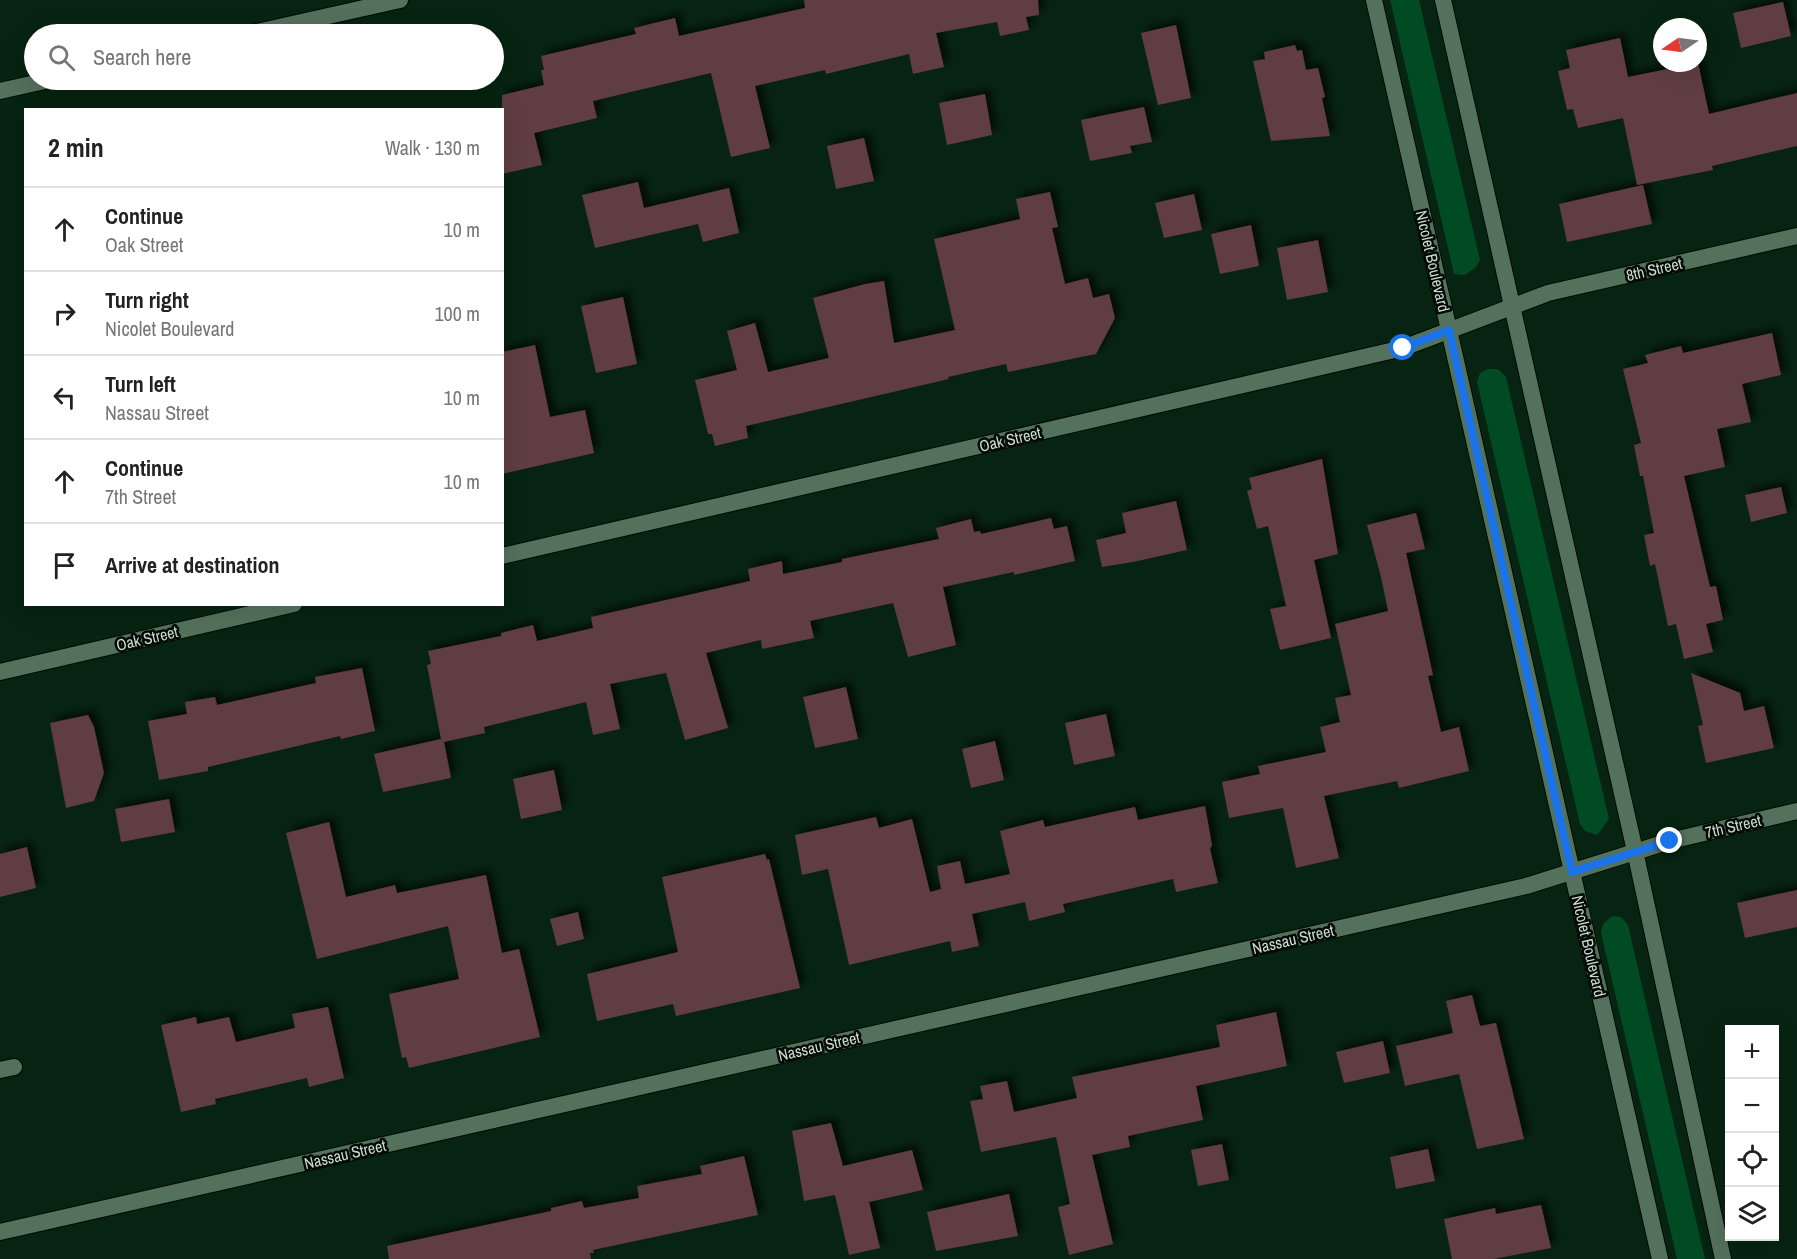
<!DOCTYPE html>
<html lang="en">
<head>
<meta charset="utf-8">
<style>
  :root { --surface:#fff; --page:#f6f6f6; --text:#222; --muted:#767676; --line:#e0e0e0 }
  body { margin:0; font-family:"Archivo Narrow",sans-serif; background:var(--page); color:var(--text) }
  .controls { position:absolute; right:18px; bottom:18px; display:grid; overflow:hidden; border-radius:0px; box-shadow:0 6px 24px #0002 }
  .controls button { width:54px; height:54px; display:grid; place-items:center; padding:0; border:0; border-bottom:2px solid var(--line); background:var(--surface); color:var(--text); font:30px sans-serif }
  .compass { position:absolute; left:1653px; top:18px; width:54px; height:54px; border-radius:50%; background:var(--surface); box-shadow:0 6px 24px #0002; rotate:257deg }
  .stop { position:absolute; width:18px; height:18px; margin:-14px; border:4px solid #1a73e8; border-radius:50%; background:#fff }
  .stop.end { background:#1a73e8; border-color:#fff; box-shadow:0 2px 6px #0008 }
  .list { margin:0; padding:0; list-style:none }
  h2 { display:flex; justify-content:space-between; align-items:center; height:78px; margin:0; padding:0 24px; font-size:26px }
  h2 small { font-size:20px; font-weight:400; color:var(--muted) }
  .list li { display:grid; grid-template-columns:39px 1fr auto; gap:18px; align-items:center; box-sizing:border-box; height:84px; padding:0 24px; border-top:2px solid var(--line) }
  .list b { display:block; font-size:22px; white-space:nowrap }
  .list p { margin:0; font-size:20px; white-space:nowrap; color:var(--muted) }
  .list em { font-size:20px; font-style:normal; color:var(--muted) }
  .icon { flex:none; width:33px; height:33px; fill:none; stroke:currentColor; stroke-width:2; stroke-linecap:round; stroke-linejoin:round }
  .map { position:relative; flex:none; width:1797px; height:1259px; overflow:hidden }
  .search { position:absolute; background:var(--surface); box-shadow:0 6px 24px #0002; left:24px; top:24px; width:480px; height:66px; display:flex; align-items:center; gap:15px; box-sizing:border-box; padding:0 21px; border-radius:33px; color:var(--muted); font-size:22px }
  .panel { position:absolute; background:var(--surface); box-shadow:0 6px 24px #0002; left:24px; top:108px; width:480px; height:498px; border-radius:0px }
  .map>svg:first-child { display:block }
  .green { fill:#004b24 }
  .building { fill:#5e3c3f; filter:url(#shadow) }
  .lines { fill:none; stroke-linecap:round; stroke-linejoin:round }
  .service-casing { stroke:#000c01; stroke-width:18 }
  .minor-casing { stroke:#000c01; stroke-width:18 }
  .tertiary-casing { stroke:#000c01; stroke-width:18 }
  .service { stroke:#54715c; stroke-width:16 }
  .minor { stroke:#54715c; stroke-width:16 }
  .tertiary { stroke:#54715c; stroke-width:16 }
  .route { stroke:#1a73e8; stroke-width:8 }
  .labels { text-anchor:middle; stroke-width:5; stroke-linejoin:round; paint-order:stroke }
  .street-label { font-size:16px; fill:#cbdbcf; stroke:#020904 }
</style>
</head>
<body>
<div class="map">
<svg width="1797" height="1259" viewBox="0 0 1797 1259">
  <defs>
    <filter id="shadow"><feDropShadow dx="5.5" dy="-5.5" stdDeviation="3" flood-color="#0009"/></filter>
  </defs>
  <rect width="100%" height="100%" fill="#072311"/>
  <path class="green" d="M 1390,0 L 1419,0 L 1480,260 L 1476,267 L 1465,275 L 1454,274 Z
    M 1488,369 L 1498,369 L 1506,377 L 1609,819 L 1597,835 L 1585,831 L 1580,824 L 1477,382 L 1480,373 Z
    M 1612,916 L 1621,917 L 1628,925 L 1705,1259 L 1677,1259 L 1601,933 L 1603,924 Z"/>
  <path class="building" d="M 804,0 L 1038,0 L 1039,15 L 1026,17 L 1029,30 L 1000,36 L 997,22 L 936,33 L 944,67 L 913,74 L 909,54 L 826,74 L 825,70 L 755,86 L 770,148 L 731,157 L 711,73 L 593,101 L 597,118 L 534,133 L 542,165 L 502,174 L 502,95 L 544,85 L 541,70 L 544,70 L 541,56 L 636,34 L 634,28 L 675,18 L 679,36 L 805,8 Z
    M 1783,2 L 1791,36 L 1741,48 L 1733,13 Z
    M 1176,25 L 1191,98 L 1158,105 L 1141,33 Z
    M 1620,38 L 1628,77 L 1698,63 L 1709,114 L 1797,93 L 1797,146 L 1712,166 L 1713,170 L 1637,185 L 1623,118 L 1578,128 L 1573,109 L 1567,110 L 1558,71 L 1570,68 L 1566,50 Z
    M 1295,45 L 1297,51 L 1302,50 L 1306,70 L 1318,68 L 1325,97 L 1322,98 L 1330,136 L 1271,141 L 1253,61 L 1265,59 L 1264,52 Z
    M 985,94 L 992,135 L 947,145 L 939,103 Z
    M 1144,107 L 1152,142 L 1130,146 L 1132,153 L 1090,161 L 1081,120 Z
    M 864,138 L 874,181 L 836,189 L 827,146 Z
    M 638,182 L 644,208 L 729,188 L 739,233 L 703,242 L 698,224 L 595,248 L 582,195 Z
    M 1643,185 L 1652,224 L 1567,242 L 1559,204 Z
    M 1050,192 L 1058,227 L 1052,228 L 1065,284 L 1088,278 L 1093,298 L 1109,294 L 1115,318 L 1096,354 L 1008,372 L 1006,364 L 948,377 L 949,379 L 746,426 L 748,438 L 715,446 L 712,434 L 708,434 L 695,380 L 737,370 L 727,331 L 755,323 L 768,372 L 829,358 L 813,298 L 865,284 L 884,281 L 894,343 L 955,330 L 934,239 L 1020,219 L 1016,199 Z
    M 1194,194 L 1202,230 L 1164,238 L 1155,203 Z
    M 1251,225 L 1259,266 L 1220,274 L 1211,234 Z
    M 1318,240 L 1328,292 L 1287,300 L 1277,248 Z
    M 623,297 L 637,364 L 596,373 L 581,306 Z
    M 1772,333 L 1781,375 L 1742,384 L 1751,422 L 1717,429 L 1725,467 L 1684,476 L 1710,587 L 1716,586 L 1723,620 L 1706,624 L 1713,652 L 1684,659 L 1676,624 L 1668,626 L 1655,564 L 1650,566 L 1644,535 L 1654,533 L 1643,476 L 1640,476 L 1634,445 L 1641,443 L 1623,369 L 1648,363 L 1645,355 L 1681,346 L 1683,353 Z
    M 535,345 L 550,417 L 585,410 L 594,453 L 502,474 L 502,352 Z
    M 1322,459 L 1338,554 L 1314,560 L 1331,638 L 1280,650 L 1270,609 L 1286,606 L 1268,526 L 1257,529 L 1247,491 L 1252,489 L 1249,478 Z
    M 1781,487 L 1787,513 L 1751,522 L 1745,495 Z
    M 1176,501 L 1187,550 L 1133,562 L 1102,567 L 1096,540 L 1126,533 L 1122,513 Z
    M 1416,513 L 1425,549 L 1406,553 L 1433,675 L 1428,676 L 1441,732 L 1459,727 L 1469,771 L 1399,788 L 1397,781 L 1324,796 L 1339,858 L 1296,868 L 1283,808 L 1229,818 L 1222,782 L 1260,774 L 1258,766 L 1326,752 L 1320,727 L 1340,722 L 1335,698 L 1351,695 L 1335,624 L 1388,611 L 1381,577 L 1367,525 Z
    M 1051,518 L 1054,529 L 1067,526 L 1075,561 L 1014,575 L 1014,572 L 943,587 L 956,645 L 908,657 L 893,603 L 810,621 L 814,638 L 762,649 L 761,640 L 706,653 L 728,728 L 685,740 L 666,673 L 610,684 L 620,729 L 593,735 L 586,702 L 484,727 L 485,733 L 444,742 L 451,778 L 383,792 L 374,754 L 441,739 L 427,665 L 431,664 L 428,651 L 501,636 L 501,633 L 533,625 L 537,641 L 593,628 L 591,617 L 750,581 L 748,569 L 782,561 L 783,574 L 842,562 L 842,559 L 939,539 L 936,528 L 971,519 L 974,532 L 980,531 L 981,534 Z
    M 362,668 L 375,731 L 341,739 L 340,736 L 208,767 L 208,771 L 159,780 L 148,721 L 187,714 L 185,702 L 215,697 L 217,705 L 316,683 L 315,677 Z
    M 1691,673 L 1740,693 L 1744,711 L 1764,706 L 1774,748 L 1706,763 L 1698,726 L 1703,725 Z
    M 846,687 L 858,739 L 815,748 L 803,697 Z
    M 1106,714 L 1115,756 L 1074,765 L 1065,723 Z
    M 88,715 L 94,727 L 104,773 L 94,801 L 66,808 L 50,723 Z
    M 995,741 L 1004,780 L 971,788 L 962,749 Z
    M 554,770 L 562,810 L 521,819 L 513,779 Z
    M 169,799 L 175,832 L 121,842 L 115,809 Z
    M 1205,806 L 1212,845 L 1210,849 L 1218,883 L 1176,892 L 1173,879 L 1063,904 L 1065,912 L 1029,921 L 1025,902 L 972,914 L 979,946 L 952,952 L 950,941 L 849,965 L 828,869 L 802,875 L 795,835 L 876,817 L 879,828 L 912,819 L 930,892 L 941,889 L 937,866 L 960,861 L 965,884 L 1010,874 L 1000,831 L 1043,820 L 1045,827 L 1135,807 L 1138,820 Z
    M 329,822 L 346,897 L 395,885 L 397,893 L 486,875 L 502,953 L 519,949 L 540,1037 L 409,1068 L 406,1057 L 402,1058 L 389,994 L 459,979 L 448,926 L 317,959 L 286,833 Z
    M 27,847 L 36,888 L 0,897 L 0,854 Z
    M 765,854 L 767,860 L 769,859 L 800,988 L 676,1016 L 673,1004 L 597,1021 L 587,974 L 678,952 L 662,877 Z
    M 1797,890 L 1797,927 L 1745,938 L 1737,903 Z
    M 578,912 L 584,939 L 557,946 L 550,919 Z
    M 1472,995 L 1480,1026 L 1496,1023 L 1524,1139 L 1477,1149 L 1459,1074 L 1405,1086 L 1396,1046 L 1453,1033 L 1446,1001 Z
    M 328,1007 L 344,1078 L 309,1087 L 307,1078 L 215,1099 L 216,1104 L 181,1112 L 161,1025 L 196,1017 L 197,1024 L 229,1017 L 236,1042 L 295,1028 L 292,1014 Z
    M 1276,1012 L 1287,1066 L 1196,1086 L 1203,1120 L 1128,1136 L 1130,1147 L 1092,1155 L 1113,1244 L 1069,1255 L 1058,1207 L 1070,1204 L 1056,1137 L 981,1152 L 970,1101 L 983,1099 L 980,1086 L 1007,1081 L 1014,1112 L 1077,1098 L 1072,1077 L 1220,1047 L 1216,1025 Z
    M 1383,1041 L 1390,1073 L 1344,1083 L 1336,1052 Z
    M 831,1123 L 843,1166 L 912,1150 L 923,1190 L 869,1202 L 880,1248 L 849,1255 L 835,1195 L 804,1201 L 792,1131 Z
    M 1222,1144 L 1229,1180 L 1198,1186 L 1191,1150 Z
    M 1428,1149 L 1435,1181 L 1396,1189 L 1390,1157 Z
    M 744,1156 L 758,1215 L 593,1250 L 594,1253 L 590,1253 L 591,1259 L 389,1259 L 387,1246 L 551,1211 L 551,1208 L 582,1201 L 584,1208 L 639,1198 L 637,1186 L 702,1174 L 700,1166 Z
    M 1009,1194 L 1018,1236 L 936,1251 L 927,1212 Z
    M 1541,1205 L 1551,1248 L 1494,1259 L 1452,1259 L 1444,1219 L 1495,1208 L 1496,1214 Z"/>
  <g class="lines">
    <g class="service-casing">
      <path id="service" d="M 0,1070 L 14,1067"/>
    </g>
    <g class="minor-casing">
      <path id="minor" d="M 502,556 L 1403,348 L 1548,293 L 1797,236
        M 0,672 L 294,604
        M 0,1232 L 1526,886 L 1670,841 L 1797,811"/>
    </g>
    <g class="tertiary-casing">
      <path id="tertiary" d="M 1374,0 L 1660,1259
        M 1443,0 L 1635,851 L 1723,1259
        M 248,34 L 400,0
        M 0,91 L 49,80"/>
    </g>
    <use href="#service" class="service"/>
    <use href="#minor" class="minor"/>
    <use href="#tertiary" class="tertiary"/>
  </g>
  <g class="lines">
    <path class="route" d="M 1403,348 L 1449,330 L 1572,872 L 1670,841"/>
  </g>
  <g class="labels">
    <g class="street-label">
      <text transform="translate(1433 261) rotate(77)" y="6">Nicolet Boulevard</text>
      <text transform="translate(1654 269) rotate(-13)" y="6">8th Street</text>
      <text transform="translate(1010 439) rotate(-13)" y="6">Oak Street</text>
      <text transform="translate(147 638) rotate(-13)" y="6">Oak Street</text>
      <text transform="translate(1733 826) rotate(-13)" y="6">7th Street</text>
      <text transform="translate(1293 939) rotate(-13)" y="6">Nassau Street</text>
      <text transform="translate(1589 946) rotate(77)" y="6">Nicolet Boulevard</text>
      <text transform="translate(819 1046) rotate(-13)" y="6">Nassau Street</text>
      <text transform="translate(345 1154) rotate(-13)" y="6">Nassau Street</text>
    </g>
  </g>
</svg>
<div class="controls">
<button>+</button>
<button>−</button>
<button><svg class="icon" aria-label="locate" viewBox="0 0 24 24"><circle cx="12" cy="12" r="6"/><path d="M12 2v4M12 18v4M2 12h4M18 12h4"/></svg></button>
<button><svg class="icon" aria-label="layers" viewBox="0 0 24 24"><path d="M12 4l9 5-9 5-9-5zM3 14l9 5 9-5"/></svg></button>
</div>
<svg class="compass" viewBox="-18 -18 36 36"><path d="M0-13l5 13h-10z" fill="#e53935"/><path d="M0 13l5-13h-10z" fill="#767676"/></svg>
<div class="stop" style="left:1403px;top:348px"></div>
<div class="stop end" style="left:1670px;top:841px"></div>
<div class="search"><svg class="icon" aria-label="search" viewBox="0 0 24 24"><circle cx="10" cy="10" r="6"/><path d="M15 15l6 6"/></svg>Search here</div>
<section class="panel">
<h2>2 min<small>Walk · 130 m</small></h2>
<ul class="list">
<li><svg class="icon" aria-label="ahead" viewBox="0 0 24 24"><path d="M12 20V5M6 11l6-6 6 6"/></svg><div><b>Continue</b><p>Oak Street</p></div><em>10 m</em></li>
<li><svg class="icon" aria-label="right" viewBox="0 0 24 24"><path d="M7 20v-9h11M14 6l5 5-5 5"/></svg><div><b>Turn right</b><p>Nicolet Boulevard</p></div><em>100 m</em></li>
<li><svg class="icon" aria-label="left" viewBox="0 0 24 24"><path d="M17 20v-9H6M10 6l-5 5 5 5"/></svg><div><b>Turn left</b><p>Nassau Street</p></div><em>10 m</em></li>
<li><svg class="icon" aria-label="ahead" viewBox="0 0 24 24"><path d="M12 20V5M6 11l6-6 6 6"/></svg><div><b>Continue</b><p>7th Street</p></div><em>10 m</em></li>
<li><svg class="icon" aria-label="arrive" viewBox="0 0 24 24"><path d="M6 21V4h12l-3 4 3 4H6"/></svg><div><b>Arrive at destination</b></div></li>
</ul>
</section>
</div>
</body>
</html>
